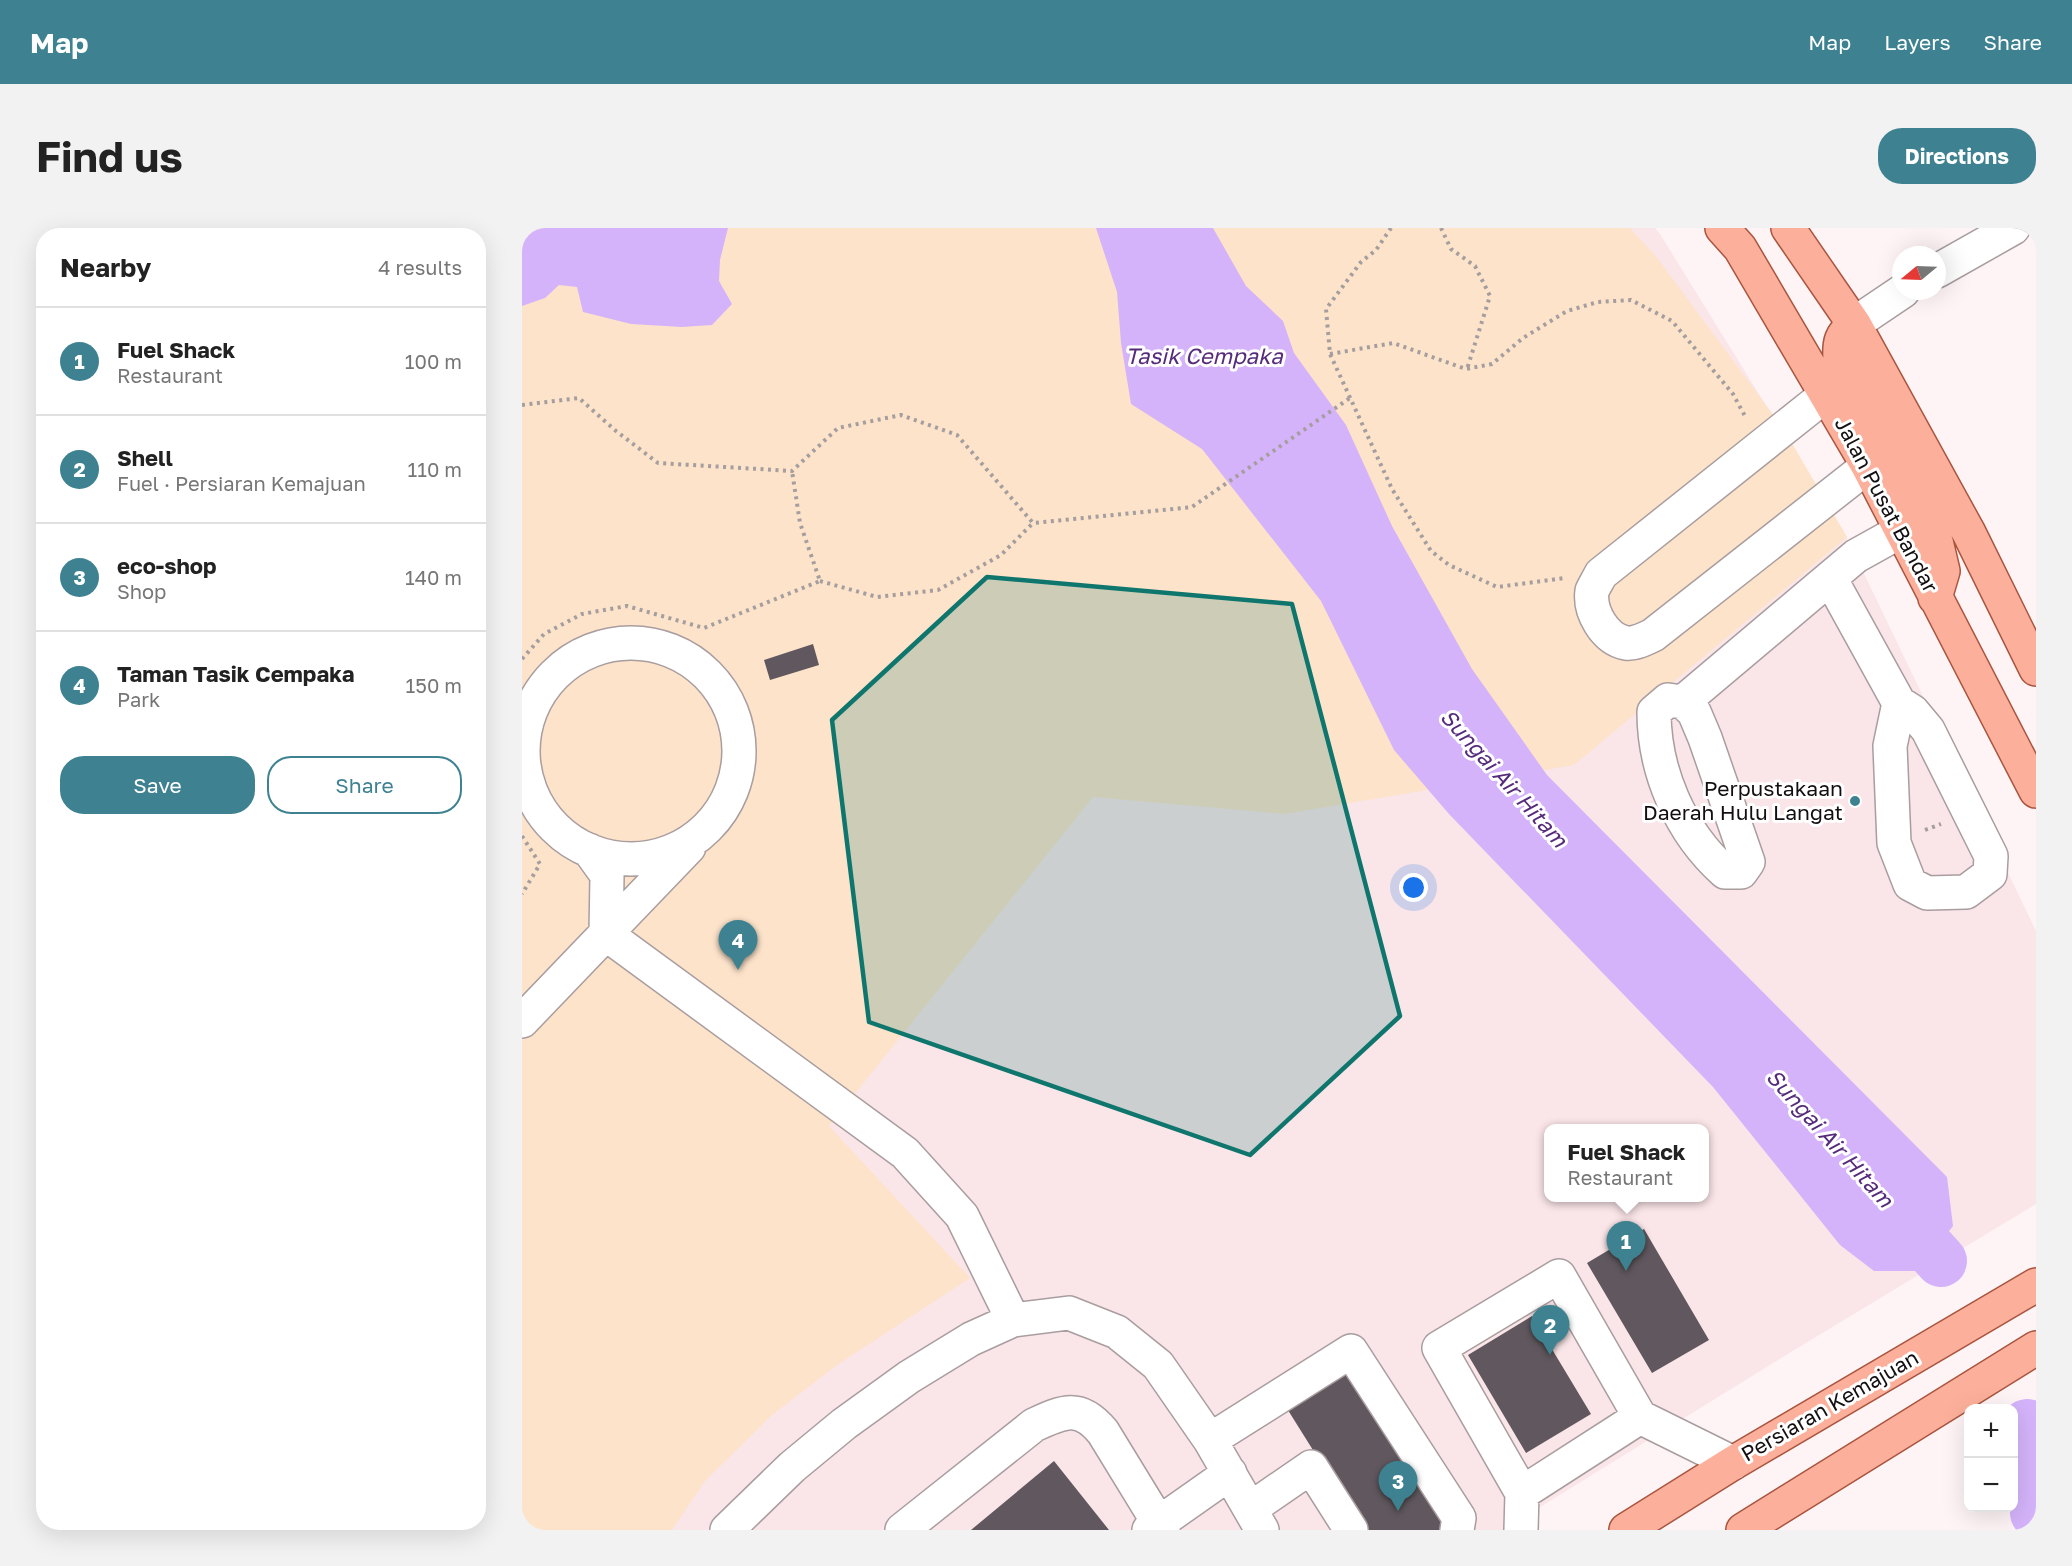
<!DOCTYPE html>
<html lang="en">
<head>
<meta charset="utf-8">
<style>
  :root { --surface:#fff; --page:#f2f2f2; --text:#222; --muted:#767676; --line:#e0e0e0; --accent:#3e8291 }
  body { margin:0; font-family:"Golos Text",sans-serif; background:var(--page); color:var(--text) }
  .controls { position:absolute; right:18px; bottom:18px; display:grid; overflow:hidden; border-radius:12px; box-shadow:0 6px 24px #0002 }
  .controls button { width:54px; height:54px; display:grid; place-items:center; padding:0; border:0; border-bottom:2px solid var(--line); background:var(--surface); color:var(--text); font:30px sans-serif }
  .compass { position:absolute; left:1370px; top:18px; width:54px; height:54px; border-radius:50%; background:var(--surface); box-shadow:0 6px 24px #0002; rotate:251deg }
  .you { position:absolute; left:892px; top:660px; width:21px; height:21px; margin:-15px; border:4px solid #fff; border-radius:50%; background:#1a73e8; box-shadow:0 0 0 9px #1a73e833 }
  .badge { display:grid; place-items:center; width:39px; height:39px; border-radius:50%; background:var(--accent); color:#fff; font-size:20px; font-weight:700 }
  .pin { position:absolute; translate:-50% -50px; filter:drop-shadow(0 2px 3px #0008) }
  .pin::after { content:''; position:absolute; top:32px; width:21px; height:18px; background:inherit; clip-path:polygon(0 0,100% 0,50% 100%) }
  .popup { position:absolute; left:1022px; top:896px; width:165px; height:78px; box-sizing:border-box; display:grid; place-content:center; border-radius:12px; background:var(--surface); filter:drop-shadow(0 2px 4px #0005); font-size:20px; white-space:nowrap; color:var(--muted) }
  .popup b { font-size:22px; color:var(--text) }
  .popup::after { content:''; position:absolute; left:50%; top:100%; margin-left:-12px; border:12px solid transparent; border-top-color:var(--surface) }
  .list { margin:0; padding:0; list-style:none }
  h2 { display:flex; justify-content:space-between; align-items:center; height:78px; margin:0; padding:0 24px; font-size:26px }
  h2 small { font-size:20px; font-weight:400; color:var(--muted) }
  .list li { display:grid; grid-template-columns:39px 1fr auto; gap:18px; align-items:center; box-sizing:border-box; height:108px; padding:0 24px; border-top:2px solid var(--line) }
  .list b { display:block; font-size:22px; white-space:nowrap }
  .list p { margin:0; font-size:20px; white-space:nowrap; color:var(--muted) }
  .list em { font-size:20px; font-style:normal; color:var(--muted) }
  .actions { display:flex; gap:12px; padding:18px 24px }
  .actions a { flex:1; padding:14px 0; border:2px solid var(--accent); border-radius:24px; text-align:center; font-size:21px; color:var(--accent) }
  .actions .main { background:var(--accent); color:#fff }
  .map { position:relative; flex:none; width:1514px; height:1302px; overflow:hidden; border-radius:24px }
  header { display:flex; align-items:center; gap:36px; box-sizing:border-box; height:84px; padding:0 30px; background:var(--accent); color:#fff }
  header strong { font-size:28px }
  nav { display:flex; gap:33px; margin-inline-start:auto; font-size:21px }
  .intro { display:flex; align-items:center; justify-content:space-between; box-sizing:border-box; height:144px; padding:0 36px }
  h1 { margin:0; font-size:42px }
  .button { padding:15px 27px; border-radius:24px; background:var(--accent); color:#fff; font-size:21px; font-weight:700 }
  main { display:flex; gap:36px; padding:0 36px }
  aside { flex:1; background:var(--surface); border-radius:24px; box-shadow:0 6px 24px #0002 }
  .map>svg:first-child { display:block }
  .built { fill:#fae5e8; fill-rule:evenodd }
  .green { fill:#fde3ca }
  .water { fill:#d4b3fa }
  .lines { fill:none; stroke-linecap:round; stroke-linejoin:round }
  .river { stroke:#d4b3fa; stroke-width:52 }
  .building { fill:#60585e }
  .minor-casing { stroke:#a99d9f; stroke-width:36 }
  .major-casing { stroke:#a9553f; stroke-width:36 }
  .path { stroke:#a59e9f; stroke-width:4; stroke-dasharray:3 4.5; stroke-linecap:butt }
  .minor { stroke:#fff; stroke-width:33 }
  .major { stroke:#fcb09b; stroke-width:33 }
  .marked { fill:#0f766e; fill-opacity:0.2; stroke:#0f766e; stroke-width:4.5; stroke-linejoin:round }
  .poi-dot { fill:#3e8291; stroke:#fff; stroke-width:2 }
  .labels { text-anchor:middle; stroke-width:6; stroke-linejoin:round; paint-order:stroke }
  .street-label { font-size:21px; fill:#130f10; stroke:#fff }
  .poi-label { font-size:21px; fill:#130f10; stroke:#fff; text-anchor:end }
  .water-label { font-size:22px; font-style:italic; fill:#562b7c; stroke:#fff }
</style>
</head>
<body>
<header>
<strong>Map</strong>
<nav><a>Map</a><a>Layers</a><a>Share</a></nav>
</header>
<div class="intro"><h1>Find us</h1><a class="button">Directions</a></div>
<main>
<aside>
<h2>Nearby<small>4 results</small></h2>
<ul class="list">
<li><span class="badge">1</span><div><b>Fuel Shack</b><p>Restaurant</p></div><em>100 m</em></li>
<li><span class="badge">2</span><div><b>Shell</b><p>Fuel · Persiaran Kemajuan</p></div><em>110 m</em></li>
<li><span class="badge">3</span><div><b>eco-shop</b><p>Shop</p></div><em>140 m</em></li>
<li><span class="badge">4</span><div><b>Taman Tasik Cempaka</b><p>Park</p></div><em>150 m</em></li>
</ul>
<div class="actions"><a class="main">Save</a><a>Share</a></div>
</aside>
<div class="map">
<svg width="1514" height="1302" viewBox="0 0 1514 1302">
  <rect width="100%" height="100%" fill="#fef4f5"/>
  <path class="built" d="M 0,0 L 1133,0 L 1138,6 L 1321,302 L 1514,703 L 1514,976 L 1264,1127 L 981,1302 L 0,1302 ZM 1026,900 L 1182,900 L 1182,970 L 1026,970 Z"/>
  <path class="green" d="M 0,0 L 1108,0 L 1136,31 L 1261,200 L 1325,309 L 1052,537 L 763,586 L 571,569 L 307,898 L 448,1050 L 315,1137 L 250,1187 L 183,1253 L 150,1302 L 0,1302 Z"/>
  <path class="water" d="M 0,0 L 206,0 L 198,32 L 197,53 L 210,76 L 190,97 L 160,99 L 109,96 L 61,84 L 55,59 L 37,57 L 23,70 L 0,78 Z
    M 574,0 L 691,0 L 724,58 L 761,93 L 772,125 L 824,197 L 870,298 L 950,441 L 1025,547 L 1425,949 L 1431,998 L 1396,1043 L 1352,1043 L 1318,1017 L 1191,859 L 927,586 L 872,522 L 799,373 L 680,221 L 609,176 L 599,115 L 595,64 Z"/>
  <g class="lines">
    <path class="river" d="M 1362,970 L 1419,1033
      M 1505,1197 L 1514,1285"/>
  </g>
  <path class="building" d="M 291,416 L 297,437 L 248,452 L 242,432 Z
    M 1122,1001 L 1187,1112 L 1130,1145 L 1065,1035 Z
    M 1010,1088 L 1069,1186 L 1004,1225 L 946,1127 Z
    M 821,1133 L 927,1302 L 841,1302 L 759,1171 Z
    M 532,1233 L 587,1302 L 449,1302 Z"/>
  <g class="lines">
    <g class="minor-casing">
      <path id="minor" d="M 1415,43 L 1491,0
        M 1332,96 L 1381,63
        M 1305,166 L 1079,346 C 1076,352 1072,358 1070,363 C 1067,384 1083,411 1104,415 C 1113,416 1123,411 1131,407 L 1346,238
        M 1308,350 L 1377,475 L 1391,484 L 1406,502 L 1469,628 L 1468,646 L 1444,664 L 1405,665 L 1388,656 L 1372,615 L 1368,518 L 1377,475
        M1 523a108 108 0 1 1 216 0a108 108 0 1 1-216 0Z
        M 1161,474 L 1172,484 L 1183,510 L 1226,634 L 1219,644 L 1203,644 C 1158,604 1132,543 1132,484 L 1146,472 L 1161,474 L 1334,328 L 1379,303
        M 67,622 L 85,647 L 84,706
        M 84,706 L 383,925 L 440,988 L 491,1092
        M 0,793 L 167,619
        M 688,1212 L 829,1123 L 937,1290 L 935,1302
        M 1000,1265 L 917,1120 L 1037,1048 L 1118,1189
        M 728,1281 L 789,1239 L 829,1302
        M 205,1302 L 270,1239 L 322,1196 L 387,1149 L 449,1111 L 491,1092 L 547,1085 L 595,1104 L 636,1137 L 688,1212 L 740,1302
        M 380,1302 L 512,1197 C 542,1183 558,1176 581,1204 L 641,1302
        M 627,1302 L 708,1245
        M 999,1302 L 1000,1265 L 1118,1189 L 1211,1235"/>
    </g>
    <g class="major-casing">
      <path id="major" d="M 1200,0 L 1218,20 L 1346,238 L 1514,563
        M 1266,0 L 1332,96 L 1447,305 L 1514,441
        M 1332,96 C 1319,107 1317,114 1318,130 L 1414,313 L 1421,343 L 1413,370
        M 1104,1302 L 1211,1235 L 1514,1057
        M 1221,1302 L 1514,1120"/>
    </g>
    <path class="path" d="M 869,0 L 854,22 L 839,34 L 804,81 L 808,126 L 870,261 L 909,323 L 927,337 L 975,359 L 1043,350
      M 919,0 L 929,21 L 953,38 L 968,68 L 945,141
      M 808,126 L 871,115 L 944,141 L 970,136 L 1001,110 L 1045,83 L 1076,74 L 1109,72 L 1150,93 L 1211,166 L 1224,190
      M 0,177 L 57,170 L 94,203 L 136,235 L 270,243 L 316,200 L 379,187 L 435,207 L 511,295 L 670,279 L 828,170
      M 298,353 L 355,369 L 416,362 L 479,327 L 511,295
      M 0,431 L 22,406 L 60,386 L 105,378 L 182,400 L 298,353 L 278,295 L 270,243
      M 1403,602 L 1419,596
      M 0,608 L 18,636 L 0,666"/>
    <use href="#minor" class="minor"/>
    <use href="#major" class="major"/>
  </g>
  <path class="marked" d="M 465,349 L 770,376 L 878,788 L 728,927 L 347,794 L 310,492 Z"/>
  <circle class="poi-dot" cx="1333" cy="573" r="6"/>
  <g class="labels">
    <g class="street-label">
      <text transform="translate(1364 277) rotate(62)" y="7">Jalan Pusat Bandar</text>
      <text transform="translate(1308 1178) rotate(-30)" y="7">Persiaran Kemajuan</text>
    </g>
    <g class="poi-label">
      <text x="1321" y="568">Perpustakaan<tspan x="1321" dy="24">Daerah Hulu Langat</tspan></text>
    </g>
    <g class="water-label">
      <text x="682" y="136">Tasik Cempaka</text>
      <text transform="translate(982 550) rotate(48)" y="8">Sungai Air Hitam</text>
      <text transform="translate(1308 910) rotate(48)" y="8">Sungai Air Hitam</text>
    </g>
  </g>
</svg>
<div class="controls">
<button>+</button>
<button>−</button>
</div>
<svg class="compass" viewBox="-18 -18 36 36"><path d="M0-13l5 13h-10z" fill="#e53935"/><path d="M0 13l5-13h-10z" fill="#767676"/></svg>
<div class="you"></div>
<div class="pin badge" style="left:1104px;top:1043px">1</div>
<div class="popup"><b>Fuel Shack</b>Restaurant</div>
<div class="pin badge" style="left:1028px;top:1127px">2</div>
<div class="pin badge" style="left:876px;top:1283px">3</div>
<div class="pin badge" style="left:216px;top:742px">4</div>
</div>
</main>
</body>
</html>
